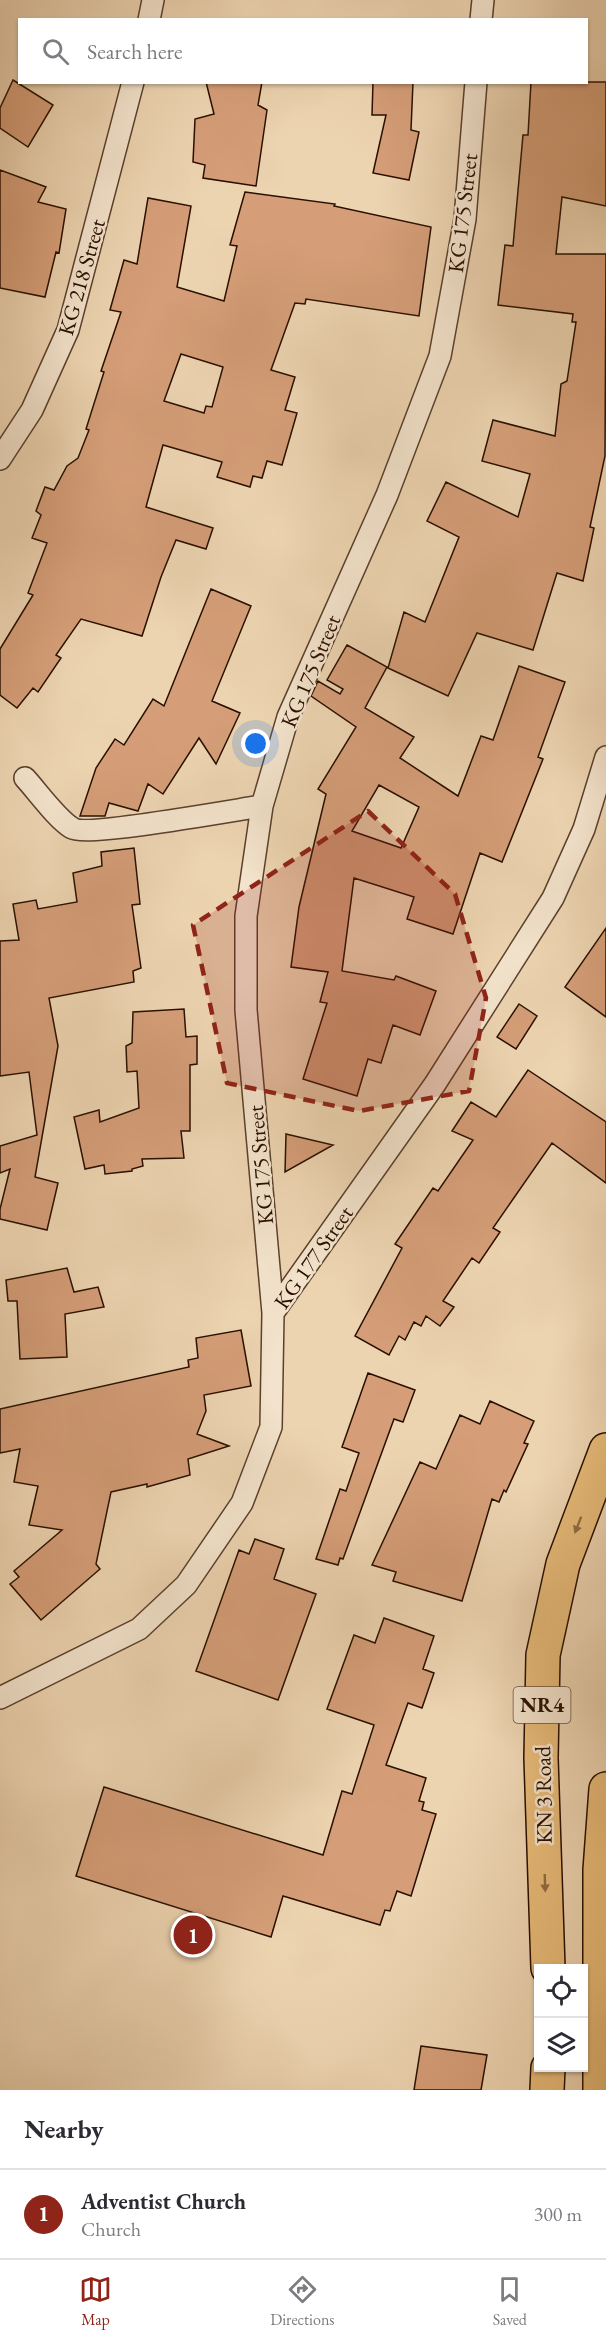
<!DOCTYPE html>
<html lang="en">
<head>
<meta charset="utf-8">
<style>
  :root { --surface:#fff; --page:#f7f7f7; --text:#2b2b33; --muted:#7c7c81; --line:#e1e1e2; --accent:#8f2418 }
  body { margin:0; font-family:"EB Garamond",serif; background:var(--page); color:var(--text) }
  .controls { position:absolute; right:18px; bottom:18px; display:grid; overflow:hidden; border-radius:0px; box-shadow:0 2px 4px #0004 }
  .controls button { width:54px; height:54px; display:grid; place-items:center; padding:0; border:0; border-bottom:2px solid var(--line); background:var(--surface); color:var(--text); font:30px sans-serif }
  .you { position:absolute; left:256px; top:744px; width:21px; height:21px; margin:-15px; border:4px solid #fff; border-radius:50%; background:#1a73e8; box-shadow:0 0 0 9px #1a73e833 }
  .badge { display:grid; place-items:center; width:39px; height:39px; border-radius:50%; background:var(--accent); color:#fff; font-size:20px; font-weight:700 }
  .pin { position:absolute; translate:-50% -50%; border:3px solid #fff; box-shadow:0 2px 6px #0006 }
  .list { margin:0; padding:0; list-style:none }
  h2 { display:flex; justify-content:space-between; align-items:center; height:78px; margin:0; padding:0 24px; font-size:26px }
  h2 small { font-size:20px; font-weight:400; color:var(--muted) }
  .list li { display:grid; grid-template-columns:39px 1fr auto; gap:18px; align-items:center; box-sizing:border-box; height:90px; padding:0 24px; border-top:2px solid var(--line) }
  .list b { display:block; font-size:22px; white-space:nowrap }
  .list p { margin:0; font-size:20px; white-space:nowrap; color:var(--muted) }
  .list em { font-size:20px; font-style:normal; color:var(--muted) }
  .icon { flex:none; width:33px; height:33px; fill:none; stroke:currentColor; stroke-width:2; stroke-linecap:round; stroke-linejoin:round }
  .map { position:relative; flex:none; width:606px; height:2090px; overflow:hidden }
  .search { position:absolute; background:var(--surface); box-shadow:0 2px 4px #0004; left:18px; right:18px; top:18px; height:66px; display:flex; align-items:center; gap:15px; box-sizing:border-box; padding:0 21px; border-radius:0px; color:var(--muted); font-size:22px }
  .sheet { height:168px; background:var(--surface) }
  nav { display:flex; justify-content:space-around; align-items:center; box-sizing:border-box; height:84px; border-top:2px solid var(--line); background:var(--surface); font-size:16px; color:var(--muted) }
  nav a { display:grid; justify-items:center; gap:3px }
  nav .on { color:var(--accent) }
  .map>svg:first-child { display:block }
  .building { fill:#d59e78; stroke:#290f00; stroke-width:1.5; fill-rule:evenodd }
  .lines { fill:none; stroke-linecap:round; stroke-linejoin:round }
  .minor-casing { stroke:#5a402c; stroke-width:24 }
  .trunk-casing { stroke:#290f00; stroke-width:36 }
  .minor { stroke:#f3e3cc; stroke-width:21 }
  .trunk { stroke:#e6ba78; stroke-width:33 }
  .oneway { fill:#916d42 }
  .marked { fill:#8f2418; fill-opacity:0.2; stroke:#8f2418; stroke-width:4.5; stroke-dasharray:12 8; stroke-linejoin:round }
  .labels { text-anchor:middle; stroke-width:5; stroke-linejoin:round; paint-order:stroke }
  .shield { fill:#f3e3cc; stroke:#664f3d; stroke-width:1.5 }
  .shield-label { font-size:21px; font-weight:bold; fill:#290f00 }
  .street-label { font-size:22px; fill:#290f00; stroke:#f3e3cc }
</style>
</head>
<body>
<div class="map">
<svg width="606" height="2090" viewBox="0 0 606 2090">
  <rect width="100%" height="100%" fill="#edd4b1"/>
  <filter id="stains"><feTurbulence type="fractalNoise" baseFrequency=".00333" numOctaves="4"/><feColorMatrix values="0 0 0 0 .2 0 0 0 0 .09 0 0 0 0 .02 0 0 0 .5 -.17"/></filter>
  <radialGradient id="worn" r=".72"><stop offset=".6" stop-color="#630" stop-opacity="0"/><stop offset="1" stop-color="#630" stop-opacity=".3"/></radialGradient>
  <path class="building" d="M 13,80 L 53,105 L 28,147 L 0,128 L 0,108 Z
    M 206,82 L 262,82 L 258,105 L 267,110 L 256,186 L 203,178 L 205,165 L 193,162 L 195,119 L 214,114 Z
    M 373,82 L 413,82 L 411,130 L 419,132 L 409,180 L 373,173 L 386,115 L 372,115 Z
    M 531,82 L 606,82 L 606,206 L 562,197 L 556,254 L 606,254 L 605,456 L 590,527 L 594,528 L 583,581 L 557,573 L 533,650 L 477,633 L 448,696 L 388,668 L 404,612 L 425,622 L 459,537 L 427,521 L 446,482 L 518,517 L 530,474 L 482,461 L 493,420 L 555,436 L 561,384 L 567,381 L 576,322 L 572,322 L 573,314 L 498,305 L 505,245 L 513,246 L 523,135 L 528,135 Z
    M 0,170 L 46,187 L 38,202 L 66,209 L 59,253 L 56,252 L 45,297 L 0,288 Z
    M 245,192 L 335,204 L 334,206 L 431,227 L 419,316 L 306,299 L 305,304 L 295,303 L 271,370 L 295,377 L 285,410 L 297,413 L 282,465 L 267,461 L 262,478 L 253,476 L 250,487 L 217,477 L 222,462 L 163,445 L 146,507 L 213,528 L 206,549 L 176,540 L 161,577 L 142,636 L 81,619 L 56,655 L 61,658 L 38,692 L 33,688 L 17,708 L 0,695 L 0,649 L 33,595 L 28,593 L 47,543 L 32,538 L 41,515 L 36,511 L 45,487 L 54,490 L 67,466 L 78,458 L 89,430 L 86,429 L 104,372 L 101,371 L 121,312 L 110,310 L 124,260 L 137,264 L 148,198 L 191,206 L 177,287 L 224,301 L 237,246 L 230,245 ZM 181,354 L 223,367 L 212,407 L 206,406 L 204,413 L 164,401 Z
    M 211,589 L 251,606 L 212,701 L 240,713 L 216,764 L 199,738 L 163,794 L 148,784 L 138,811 L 109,803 L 105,816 L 80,816 L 96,768 L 115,739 L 124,745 L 153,699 L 164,706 Z
    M 347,645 L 387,667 L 365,708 L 414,737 L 400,758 L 458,796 L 481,736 L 493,740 L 519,666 L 565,682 L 538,757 L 543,759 L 502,862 L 480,853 L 453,934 L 407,919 L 414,897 L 354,878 L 342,971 L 394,980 L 396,976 L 436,991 L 420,1035 L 393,1025 L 381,1063 L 368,1059 L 357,1096 L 303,1079 L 327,1003 L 320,1002 L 328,972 L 291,967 L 299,907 L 326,794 L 318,789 L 356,727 L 311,696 L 318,681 L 340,694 L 343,689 L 327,680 ZM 379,785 L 419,807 L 401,848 L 352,831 Z
    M 134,848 L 140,904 L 132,905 L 141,968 L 133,971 L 134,982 L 49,998 L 58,1046 L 35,1177 L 58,1183 L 47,1230 L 0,1219 L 0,1209 L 10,1169 L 0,1173 L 0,1146 L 37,1135 L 29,1072 L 0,1076 L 0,941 L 19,940 L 13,904 L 36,900 L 38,909 L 77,902 L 73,873 L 102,866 L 101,852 Z
    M 606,928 L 606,1017 L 565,987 Z
    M 519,1004 L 537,1016 L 516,1049 L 497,1037 Z
    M 184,1009 L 186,1037 L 197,1036 L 197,1064 L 190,1065 L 190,1131 L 181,1131 L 184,1158 L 142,1159 L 143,1166 L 132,1169 L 132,1171 L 105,1174 L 104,1165 L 85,1169 L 74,1117 L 99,1110 L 100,1122 L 139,1108 L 137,1071 L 127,1072 L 126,1046 L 132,1043 L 133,1012 Z
    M 528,1070 L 606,1122 L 606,1183 L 552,1143 L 493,1228 L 500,1232 L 479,1263 L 472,1258 L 443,1301 L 454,1307 L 440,1326 L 426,1316 L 421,1326 L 414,1322 L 405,1340 L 399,1336 L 389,1355 L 355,1336 L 402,1248 L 395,1244 L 433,1188 L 438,1191 L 473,1140 L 452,1131 L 471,1102 L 496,1117 Z
    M 286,1134 L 333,1145 L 285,1172 Z
    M 67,1268 L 74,1292 L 98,1287 L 104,1307 L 65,1314 L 67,1357 L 20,1359 L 17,1301 L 8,1301 L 6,1280 Z
    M 241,1330 L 251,1386 L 204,1395 L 206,1411 L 197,1434 L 229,1446 L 188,1459 L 190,1475 L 147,1487 L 147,1484 L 111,1492 L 96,1564 L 100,1569 L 41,1620 L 10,1584 L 19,1577 L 14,1571 L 62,1530 L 29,1525 L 38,1486 L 14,1482 L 20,1449 L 0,1453 L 0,1409 L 189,1367 L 188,1360 L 198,1358 L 196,1338 Z
    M 368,1373 L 415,1390 L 403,1422 L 394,1419 L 343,1559 L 340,1558 L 338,1565 L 316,1559 L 340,1489 L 346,1491 L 359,1453 L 342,1447 Z
    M 490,1401 L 534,1421 L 524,1443 L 528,1444 L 506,1492 L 504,1490 L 499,1502 L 492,1499 L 462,1601 L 393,1581 L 396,1572 L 372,1565 L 420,1462 L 436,1469 L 460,1415 L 480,1424 Z
    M 255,1539 L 284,1549 L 274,1579 L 316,1594 L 278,1700 L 196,1671 L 239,1550 L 249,1554 Z
    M 384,1618 L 434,1636 L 423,1669 L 434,1673 L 422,1708 L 408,1703 L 386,1765 L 426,1778 L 419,1801 L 424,1802 L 422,1810 L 436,1814 L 411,1896 L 397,1891 L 390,1911 L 385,1910 L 380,1925 L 283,1896 L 271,1937 L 76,1876 L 104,1787 L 323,1855 L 342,1791 L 352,1794 L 374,1725 L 327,1709 L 354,1635 L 375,1643 Z
    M 421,2046 L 487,2055 L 481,2090 L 414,2090 Z"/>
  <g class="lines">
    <g class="minor-casing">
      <path id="minor" d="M 149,20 L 153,0
        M 481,20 L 483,0
        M 0,459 L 32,410 L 68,330 L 133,82
        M 25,778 C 37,791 57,819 72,828 C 86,837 235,810 262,806
        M 273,1313 L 246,1010 L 246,916 L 262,806 L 288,717 L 387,495 L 440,356 L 465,219 L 476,82
        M 0,1698 L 139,1629 L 186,1585 L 242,1503 L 271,1427 L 273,1313 L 435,1084 L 553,898 L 584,829 L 606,757"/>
    </g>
    <g class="trunk-casing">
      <path id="trunk" d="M 548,1968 L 541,1758 L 543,1655 L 563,1564 L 606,1450
        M 547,2090 L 548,2068
        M 600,2090 L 600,1870 L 606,1789"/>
    </g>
    <use href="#minor" class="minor"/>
    <use href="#trunk" class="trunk"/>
  </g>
  <defs><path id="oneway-solid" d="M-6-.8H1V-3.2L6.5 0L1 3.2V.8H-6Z" transform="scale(1.5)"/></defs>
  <g class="oneway">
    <use href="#oneway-solid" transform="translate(578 1525) rotate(111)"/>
    <use href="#oneway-solid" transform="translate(545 1883) rotate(88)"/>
  </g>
  <path class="marked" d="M 368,811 L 455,894 L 486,998 L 469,1091 L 359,1111 L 227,1083 L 193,925 Z"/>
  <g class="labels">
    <rect class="shield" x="513.5" y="1687" width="57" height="36" rx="4.5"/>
    <g class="shield-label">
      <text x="542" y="1712">NR4</text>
    </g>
    <g class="street-label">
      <text transform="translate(462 213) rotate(-83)" y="8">KG 175 Street</text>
      <text transform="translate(81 277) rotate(-74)" y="8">KG 218 Street</text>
      <text transform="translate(310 671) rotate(-67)" y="8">KG 175 Street</text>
      <text transform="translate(260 1165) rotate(-95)" y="8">KG 175 Street</text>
      <text transform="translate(313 1257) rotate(-55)" y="8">KG 177 Street</text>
      <text transform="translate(543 1795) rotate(-91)" y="8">KN 3 Road</text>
    </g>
  </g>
  <rect width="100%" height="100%" filter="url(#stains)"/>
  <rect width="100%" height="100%" fill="url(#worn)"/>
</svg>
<div class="controls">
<button><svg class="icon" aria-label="locate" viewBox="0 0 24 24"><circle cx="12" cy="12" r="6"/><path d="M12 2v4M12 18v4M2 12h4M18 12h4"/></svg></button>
<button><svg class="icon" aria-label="layers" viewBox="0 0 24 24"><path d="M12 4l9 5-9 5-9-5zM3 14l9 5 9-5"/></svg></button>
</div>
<div class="you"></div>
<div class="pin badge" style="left:193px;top:1935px">1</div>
<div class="search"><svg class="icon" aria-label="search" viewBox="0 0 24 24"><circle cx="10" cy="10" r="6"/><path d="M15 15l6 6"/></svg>Search here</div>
</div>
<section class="sheet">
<h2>Nearby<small></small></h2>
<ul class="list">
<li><span class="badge">1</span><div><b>Adventist Church</b><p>Church</p></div><em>300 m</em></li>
</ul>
</section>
<nav>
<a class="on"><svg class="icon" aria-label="map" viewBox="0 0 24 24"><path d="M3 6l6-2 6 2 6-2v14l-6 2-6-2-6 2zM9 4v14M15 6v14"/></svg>Map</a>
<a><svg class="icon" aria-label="directions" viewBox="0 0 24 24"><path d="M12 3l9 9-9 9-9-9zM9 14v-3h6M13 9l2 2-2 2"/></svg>Directions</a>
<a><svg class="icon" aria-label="saved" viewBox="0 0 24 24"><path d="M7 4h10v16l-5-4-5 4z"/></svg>Saved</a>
</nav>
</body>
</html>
